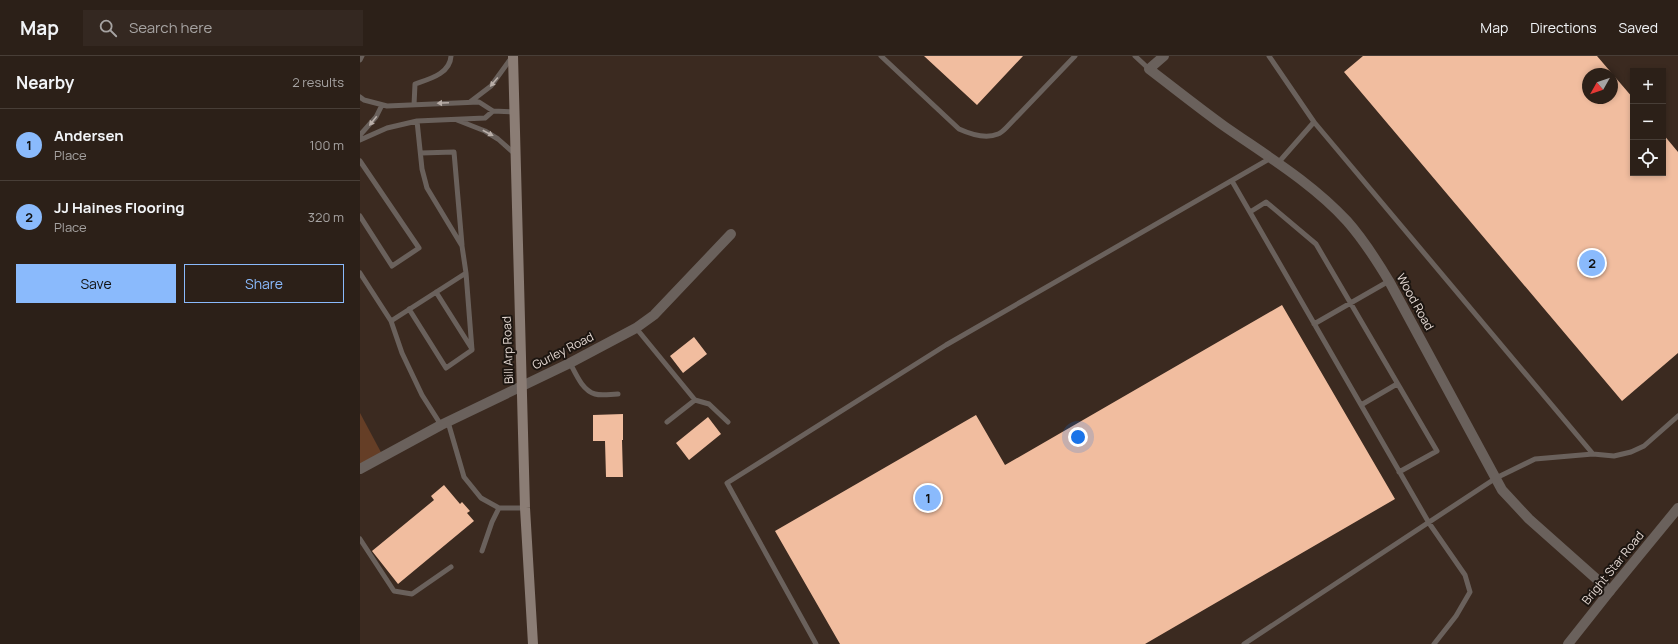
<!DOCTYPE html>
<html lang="en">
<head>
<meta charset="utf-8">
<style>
  :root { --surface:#2c2018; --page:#342821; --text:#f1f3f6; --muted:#a6a3a2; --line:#483e37; --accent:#8abafc }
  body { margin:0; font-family:Manrope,sans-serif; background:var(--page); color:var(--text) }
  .controls { position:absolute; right:12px; top:12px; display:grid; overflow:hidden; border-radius:0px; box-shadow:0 2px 6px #0003 }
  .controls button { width:36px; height:36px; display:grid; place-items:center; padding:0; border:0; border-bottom:1px solid var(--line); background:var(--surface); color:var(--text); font:20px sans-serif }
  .compass { position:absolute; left:1222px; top:12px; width:36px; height:36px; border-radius:50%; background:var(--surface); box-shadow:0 2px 6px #0003; rotate:230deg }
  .you { position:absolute; left:718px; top:381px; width:14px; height:14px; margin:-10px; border:3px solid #fff; border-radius:50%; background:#1a73e8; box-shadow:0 0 0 6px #1a73e833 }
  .badge { display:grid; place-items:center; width:26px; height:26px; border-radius:50%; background:var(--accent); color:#111; font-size:13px; font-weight:700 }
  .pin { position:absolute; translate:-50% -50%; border:2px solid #fff; box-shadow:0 1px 4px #0006 }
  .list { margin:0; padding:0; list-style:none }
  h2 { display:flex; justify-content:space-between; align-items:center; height:52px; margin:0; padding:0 16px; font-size:17px }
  h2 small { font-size:13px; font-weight:400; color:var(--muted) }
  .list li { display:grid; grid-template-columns:26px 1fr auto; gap:12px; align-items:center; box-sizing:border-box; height:72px; padding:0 16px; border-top:1px solid var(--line) }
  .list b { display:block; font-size:15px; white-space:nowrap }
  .list p { margin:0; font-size:13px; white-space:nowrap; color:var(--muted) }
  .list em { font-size:13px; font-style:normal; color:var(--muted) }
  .actions { display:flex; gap:8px; padding:12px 16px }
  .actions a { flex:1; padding:9px 0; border:1px solid var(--accent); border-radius:0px; text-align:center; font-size:14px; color:var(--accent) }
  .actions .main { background:var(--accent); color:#111 }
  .icon { flex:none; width:22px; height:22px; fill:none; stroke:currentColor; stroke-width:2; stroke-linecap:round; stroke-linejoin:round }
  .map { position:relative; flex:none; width:1318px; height:588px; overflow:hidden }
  header { display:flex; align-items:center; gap:24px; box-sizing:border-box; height:56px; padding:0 20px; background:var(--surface); border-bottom:1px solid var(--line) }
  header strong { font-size:19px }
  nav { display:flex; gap:22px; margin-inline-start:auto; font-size:14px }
  .search { width:280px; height:36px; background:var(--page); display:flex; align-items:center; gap:10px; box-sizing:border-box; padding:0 14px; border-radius:0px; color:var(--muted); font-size:15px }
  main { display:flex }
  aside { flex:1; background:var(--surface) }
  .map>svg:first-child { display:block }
  .green { fill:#653e26 }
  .building { fill:#f1bd9f; fill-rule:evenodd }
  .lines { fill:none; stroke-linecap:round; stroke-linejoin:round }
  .service { stroke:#6a615c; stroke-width:5 }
  .minor { stroke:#6a615c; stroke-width:10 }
  .tertiary { stroke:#6a615c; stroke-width:10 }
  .secondary { stroke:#8b7d75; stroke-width:10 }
  .oneway { fill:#b9aea8 }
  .labels { text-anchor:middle; stroke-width:4; stroke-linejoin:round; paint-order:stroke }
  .street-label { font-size:12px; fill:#e3d7d1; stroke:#1c1510 }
</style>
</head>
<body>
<header>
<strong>Map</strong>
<div class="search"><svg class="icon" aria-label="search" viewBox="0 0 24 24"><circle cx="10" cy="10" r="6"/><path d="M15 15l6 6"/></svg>Search here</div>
<nav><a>Map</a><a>Directions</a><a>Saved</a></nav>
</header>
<main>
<aside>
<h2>Nearby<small>2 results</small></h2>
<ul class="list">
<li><span class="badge">1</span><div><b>Andersen</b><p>Place</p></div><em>100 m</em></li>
<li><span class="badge">2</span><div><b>JJ Haines Flooring</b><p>Place</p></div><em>320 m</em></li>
</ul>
<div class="actions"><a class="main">Save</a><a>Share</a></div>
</aside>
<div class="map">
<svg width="1318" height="588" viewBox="0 0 1318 588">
  <rect width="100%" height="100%" fill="#3b2a20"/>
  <path class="green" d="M 0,357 L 23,400 L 0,412 Z"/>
  <path class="building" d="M 564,0 L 663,0 L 617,49 Z
    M 1003,0 L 1237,0 L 1273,42 L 1273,117 L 1303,117 L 1303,78 L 1318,96 L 1318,297 L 1262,345 L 984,16 ZM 1228,18 L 1252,18 L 1252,42 L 1228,42 Z
    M 922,249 L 1035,443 L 785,588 L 480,588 L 415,475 L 616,359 L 645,409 Z
    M 334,281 L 347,298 L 323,317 L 310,300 Z
    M 263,358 L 263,384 L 262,384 L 263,421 L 246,421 L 245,385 L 233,385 L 233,359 Z
    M 348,361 L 361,378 L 329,404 L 316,387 Z
    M 84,429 L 100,448 L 102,446 L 110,455 L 107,457 L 114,465 L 38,528 L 12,495 L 74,444 L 71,440 Z"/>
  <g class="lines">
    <path class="service" d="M 521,0 L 599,73 C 610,78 626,83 638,78 C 641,77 644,74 646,72 L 715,0
      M 775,0 L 789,13
      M 909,0 L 954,66 L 918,107
      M 0,4 L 2,0
      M 0,41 L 4,44 L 27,50 L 119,46 L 133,55 L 155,56
      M 110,46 L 131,30 L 152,1
      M 54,49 L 55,28 C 69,23 90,18 91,0
      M 97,64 L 125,75 L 138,83 L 155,98
      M 954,66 L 1233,398
      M 0,79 L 16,61 L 22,49
      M 0,84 L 27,72 L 57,65 L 125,62 L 133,55
      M 61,97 L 94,96 L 102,189
      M 0,105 L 59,192 L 32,210 L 0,160
      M 872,125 L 1069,467 L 1105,519 L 1110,536 L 1096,560 L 1074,588
      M 890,156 L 906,146 L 956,188 L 1077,395 L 1039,416
      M 0,217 L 31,265 L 42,297 L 62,339 L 81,369
      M 76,236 L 112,293
      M 49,253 L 86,312 L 112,294 L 106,217
      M 31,265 L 106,217 L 102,190 L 67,132 L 62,113 L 57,65
      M 954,268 L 1029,225
      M 276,272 L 335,344 L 349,348 L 368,366
      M 210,307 C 216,318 222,334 235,338 C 242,340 251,338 258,338
      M 1001,349 L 1037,328
      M 88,366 L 104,421 L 121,442 L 139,452
      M 307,366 L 335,344
      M 0,483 L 34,535 L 52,538 L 91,511
      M 122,495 L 132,466 L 139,452 L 165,452
      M 456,588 L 367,427 L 586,289 L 911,102
      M 884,588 L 1136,422 L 1175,403 L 1233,398 L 1254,400 L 1271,396 L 1284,390 L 1318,360"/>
    <path class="minor" d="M 804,0 L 789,13 C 814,32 839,52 864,70 C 907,100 952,127 987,165 C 1003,183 1017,205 1029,225 L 1142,434 L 1169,463 L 1250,535
      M 0,413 L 81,369 L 210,307 L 276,272 L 294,259 L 371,178"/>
    <path class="tertiary" d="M 1208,588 L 1250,535 L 1318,452"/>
    <path class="secondary" d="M 153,0 L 165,452 L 173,588"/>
  </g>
  <defs><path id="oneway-solid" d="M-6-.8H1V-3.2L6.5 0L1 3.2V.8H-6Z"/></defs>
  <g class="oneway">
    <use href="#oneway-solid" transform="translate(134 26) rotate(130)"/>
    <use href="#oneway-solid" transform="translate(83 47) rotate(178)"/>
    <use href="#oneway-solid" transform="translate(13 65) rotate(129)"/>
    <use href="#oneway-solid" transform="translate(128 77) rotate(28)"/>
  </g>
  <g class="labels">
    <g class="street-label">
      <text transform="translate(1055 246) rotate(61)" y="4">Wood Road</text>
      <text transform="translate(148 294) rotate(-92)" y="4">Bill Arp Road</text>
      <text transform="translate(203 295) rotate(-27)" y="4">Gurley Road</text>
      <text transform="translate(1253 512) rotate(-51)" y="4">Bright Star Road</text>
    </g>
  </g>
</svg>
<div class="controls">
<button>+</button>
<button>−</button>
<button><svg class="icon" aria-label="locate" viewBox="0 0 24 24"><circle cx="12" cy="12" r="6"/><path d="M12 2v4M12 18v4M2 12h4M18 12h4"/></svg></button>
</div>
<svg class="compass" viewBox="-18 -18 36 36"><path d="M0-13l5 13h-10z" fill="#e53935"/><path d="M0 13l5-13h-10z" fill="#a6a3a2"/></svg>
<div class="you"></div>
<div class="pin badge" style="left:568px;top:442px">1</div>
<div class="pin badge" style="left:1232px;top:207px">2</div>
</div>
</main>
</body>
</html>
